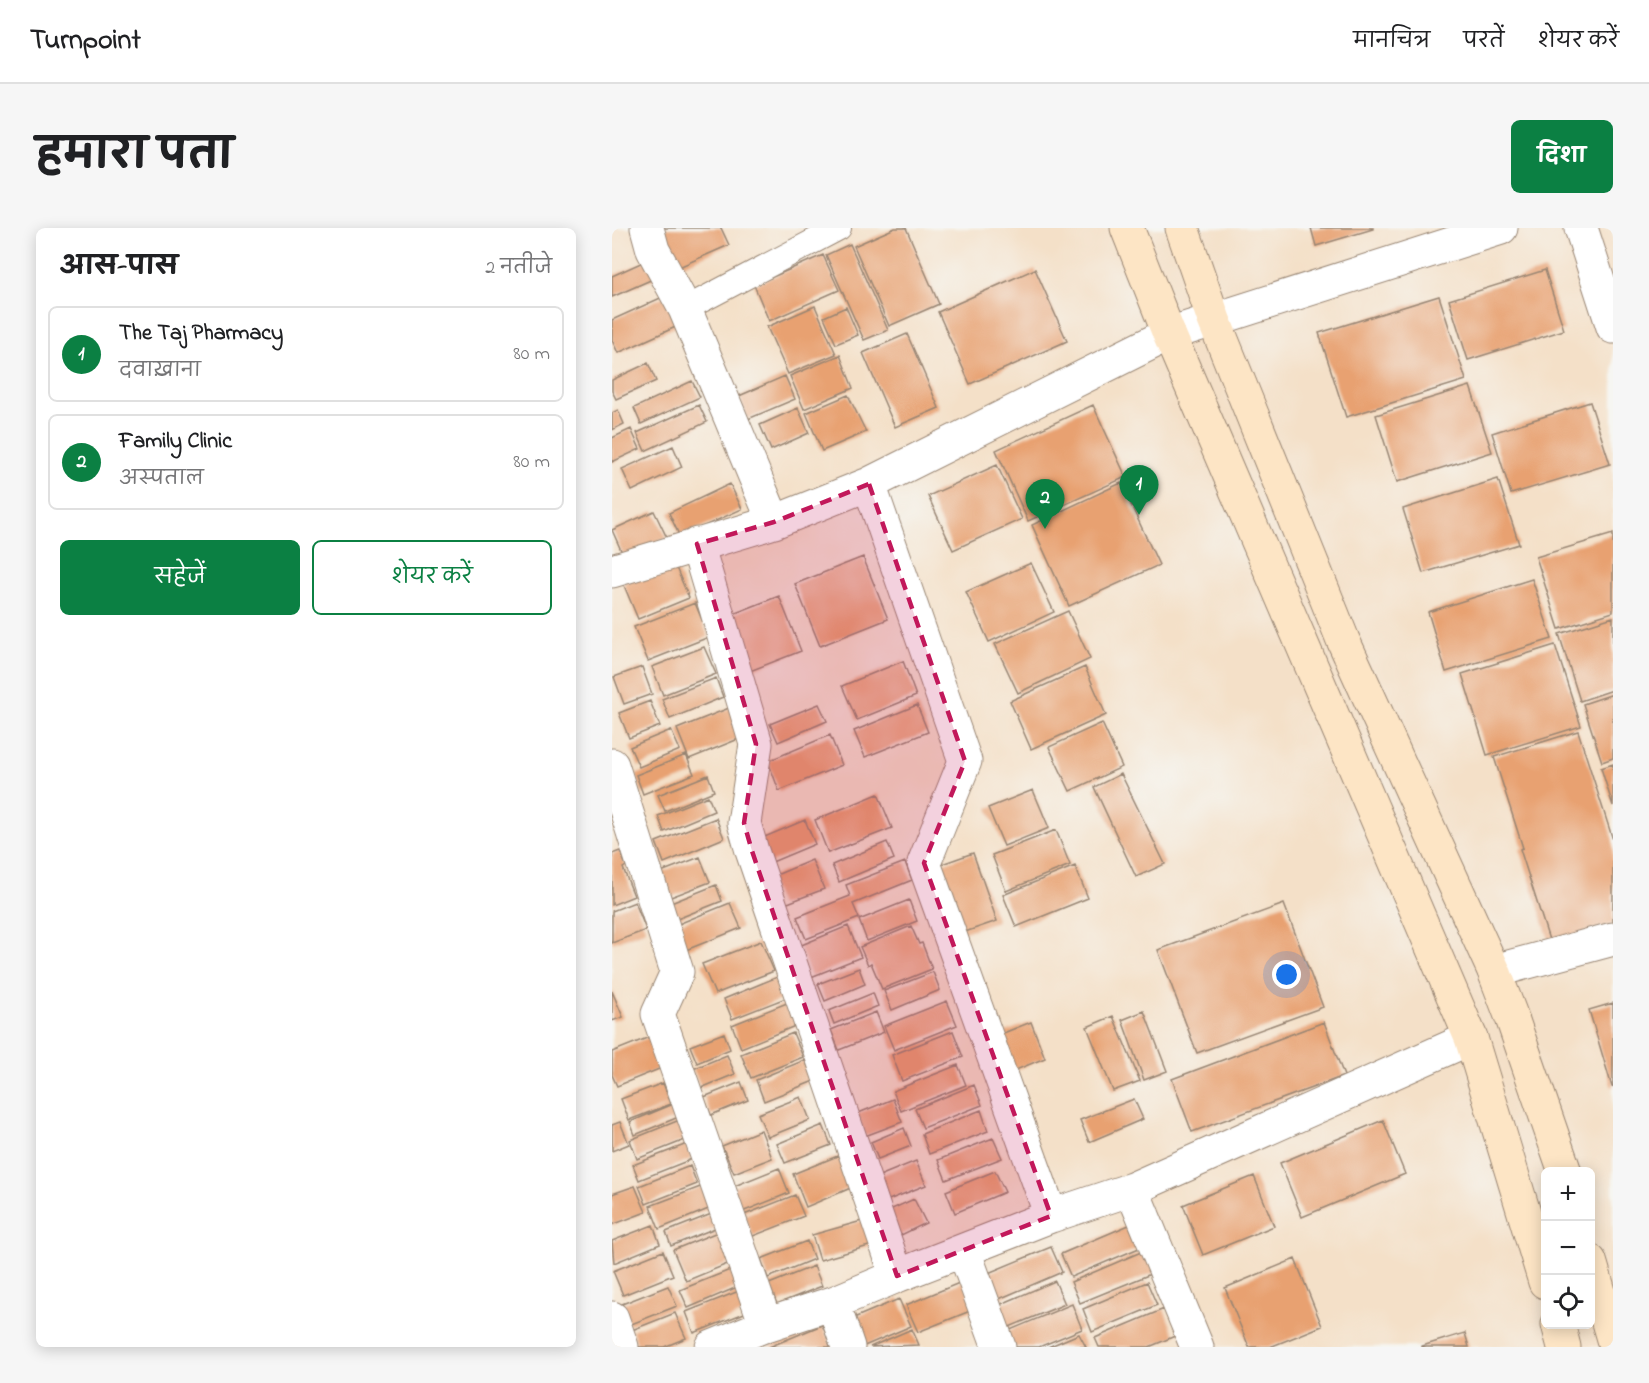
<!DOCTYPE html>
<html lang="hi">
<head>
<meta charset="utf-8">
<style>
  :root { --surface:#fff; --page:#f6f6f6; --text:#202124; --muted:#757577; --line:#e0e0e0; --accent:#0b8043 }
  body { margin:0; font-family:"Indie Flower","Playpen Sans Deva",sans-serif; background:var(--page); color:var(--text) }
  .controls { position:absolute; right:18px; bottom:18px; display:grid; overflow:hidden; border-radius:9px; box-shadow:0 3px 15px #0003 }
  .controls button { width:54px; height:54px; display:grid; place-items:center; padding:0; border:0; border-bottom:2px solid var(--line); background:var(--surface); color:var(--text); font:30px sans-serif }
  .you { position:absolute; left:675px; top:747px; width:21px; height:21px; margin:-15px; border:4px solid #fff; border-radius:50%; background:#1a73e8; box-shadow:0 0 0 9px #1a73e833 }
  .badge { display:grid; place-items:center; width:39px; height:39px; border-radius:50%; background:var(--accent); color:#fff; font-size:20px; font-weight:700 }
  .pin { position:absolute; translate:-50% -50px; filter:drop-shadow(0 2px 3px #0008) }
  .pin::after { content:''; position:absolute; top:32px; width:21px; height:18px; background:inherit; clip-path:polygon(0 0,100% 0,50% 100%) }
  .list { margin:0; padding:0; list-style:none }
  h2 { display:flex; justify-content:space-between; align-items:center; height:78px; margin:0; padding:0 24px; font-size:26px }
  h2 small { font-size:20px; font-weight:400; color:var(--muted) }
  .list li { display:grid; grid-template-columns:39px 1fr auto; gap:18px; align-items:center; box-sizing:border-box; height:96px; margin:0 12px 12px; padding:0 12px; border:2px solid var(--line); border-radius:9px }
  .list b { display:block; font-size:22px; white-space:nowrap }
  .list p { margin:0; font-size:20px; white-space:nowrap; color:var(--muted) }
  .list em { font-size:20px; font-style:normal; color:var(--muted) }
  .actions { display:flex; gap:12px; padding:18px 24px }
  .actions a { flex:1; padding:14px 0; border:2px solid var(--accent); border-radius:9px; text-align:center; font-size:21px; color:var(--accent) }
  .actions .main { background:var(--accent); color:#fff }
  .icon { flex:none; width:33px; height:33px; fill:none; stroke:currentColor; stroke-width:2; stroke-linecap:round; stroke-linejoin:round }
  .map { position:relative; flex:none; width:1001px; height:1119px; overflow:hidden; border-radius:9px }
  header { display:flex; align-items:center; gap:36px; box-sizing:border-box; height:84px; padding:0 30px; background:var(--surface); border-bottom:2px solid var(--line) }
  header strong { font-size:28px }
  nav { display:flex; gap:33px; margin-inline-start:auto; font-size:21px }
  .intro { display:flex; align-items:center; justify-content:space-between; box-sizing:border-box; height:144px; padding:0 36px }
  h1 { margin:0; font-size:42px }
  .button { padding:15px 27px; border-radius:9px; background:var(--accent); color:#fff; font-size:21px; font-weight:700 }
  main { display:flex; gap:36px; padding:0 36px }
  aside { flex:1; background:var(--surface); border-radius:9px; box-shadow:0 3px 15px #0003 }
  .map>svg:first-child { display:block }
  .building { fill:#e8a171 }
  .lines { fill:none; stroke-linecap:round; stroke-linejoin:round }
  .lane-casing { stroke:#988573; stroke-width:26 }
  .street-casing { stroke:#988573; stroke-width:35 }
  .secondary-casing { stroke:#988573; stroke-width:35 }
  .lane { stroke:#fff; stroke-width:24 }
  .street { stroke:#fff; stroke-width:33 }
  .secondary { stroke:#fde5c5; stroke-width:33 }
  .marked { fill:#c2185b; fill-opacity:0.2; stroke:#c2185b; stroke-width:4.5; stroke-dasharray:12 8; stroke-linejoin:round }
</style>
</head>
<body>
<header>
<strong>Turnpoint</strong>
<nav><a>मानचित्र</a><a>परतें</a><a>शेयर करें</a></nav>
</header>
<div class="intro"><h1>हमारा पता</h1><a class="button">दिशा</a></div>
<main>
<aside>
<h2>आस-पास<small>2 नतीजे</small></h2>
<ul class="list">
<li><span class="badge">1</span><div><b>The Taj Pharmacy</b><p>दवाख़ाना</p></div><em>80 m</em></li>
<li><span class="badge">2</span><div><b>Family Clinic</b><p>अस्पताल</p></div><em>80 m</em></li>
</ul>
<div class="actions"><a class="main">सहेजें</a><a>शेयर करें</a></div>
</aside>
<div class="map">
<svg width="1001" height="1119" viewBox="0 0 1001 1119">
  <rect width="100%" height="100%" fill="#f6f6f2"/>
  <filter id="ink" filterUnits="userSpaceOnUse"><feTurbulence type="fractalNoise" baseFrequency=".0167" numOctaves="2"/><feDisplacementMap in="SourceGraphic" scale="12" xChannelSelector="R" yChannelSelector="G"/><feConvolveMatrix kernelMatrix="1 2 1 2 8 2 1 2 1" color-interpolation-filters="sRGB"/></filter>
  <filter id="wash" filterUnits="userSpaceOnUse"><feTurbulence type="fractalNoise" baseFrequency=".008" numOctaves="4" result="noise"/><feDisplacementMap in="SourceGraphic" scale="24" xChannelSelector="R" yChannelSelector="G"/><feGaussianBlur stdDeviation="1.35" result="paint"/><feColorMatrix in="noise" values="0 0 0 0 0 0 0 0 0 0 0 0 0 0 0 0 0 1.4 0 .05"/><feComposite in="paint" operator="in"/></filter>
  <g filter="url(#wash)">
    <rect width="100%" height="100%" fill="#f4e0c8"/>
    <g id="blocks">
      <path class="building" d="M 41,0 L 109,0 L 117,17 L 58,43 Z
        M 283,0 L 294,0 L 327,76 L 277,98 L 242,18 Z
        M 699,0 L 761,0 L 761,1 L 704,18 Z
        M 238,16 L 276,102 L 252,112 L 214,27 Z
        M 211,27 L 227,62 L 157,93 L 142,57 Z
        M 42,29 L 50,47 L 0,69 L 0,48 Z
        M 423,41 L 455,113 L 358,156 L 326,84 Z
        M 933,42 L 952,102 L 856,132 L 837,72 Z
        M 55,67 L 68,97 L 6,125 L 0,112 L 0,92 Z
        M 827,68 L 854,152 L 734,189 L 707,105 Z
        M 203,78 L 224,126 L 176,146 L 155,99 Z
        M 234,79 L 246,107 L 224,116 L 212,89 Z
        M 295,106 L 327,180 L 283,199 L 251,125 Z
        M 228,127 L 241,160 L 192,181 L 178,148 Z
        M 36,135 L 44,153 L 4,171 L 0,163 L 0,152 Z
        M 173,148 L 183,171 L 136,191 L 127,168 Z
        M 80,153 L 88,169 L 29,196 L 22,180 Z
        M 858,158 L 880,224 L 785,254 L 764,187 Z
        M 236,167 L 254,204 L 210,223 L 194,185 Z
        M 978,174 L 998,236 L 899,266 L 880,205 Z
        M 87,177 L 95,194 L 33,223 L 25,205 Z
        M 481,177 L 514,249 L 416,293 L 384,222 Z
        M 186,180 L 197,205 L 159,222 L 148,197 Z
        M 6,182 L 12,196 L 0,202 L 0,185 Z
        M 19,201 L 28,221 L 0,234 L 0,210 Z
        M 61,218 L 70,239 L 20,263 L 10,241 Z
        M 385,237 L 410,291 L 341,322 L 316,268 Z
        M 886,251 L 907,316 L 811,345 L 791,281 Z
        M 509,255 L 547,337 L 457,378 L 420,297 Z
        M 118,256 L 130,281 L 68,309 L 57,285 Z
        M 42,283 L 55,310 L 12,329 L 0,302 Z
        M 1001,306 L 1001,384 L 947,401 L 924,329 Z
        M 251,329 L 276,391 L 208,418 L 183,356 Z
        M 62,335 L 77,370 L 26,391 L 11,355 Z
        M 419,335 L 442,384 L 377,414 L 354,364 Z
        M 920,351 L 940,411 L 834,444 L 816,384 Z
        M 167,368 L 189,423 L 138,443 L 116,388 Z
        M 83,375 L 97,409 L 36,433 L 22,399 Z
        M 456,383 L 478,431 L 406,465 L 383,416 Z
        M 1001,389 L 1001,462 L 968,473 L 947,406 Z
        M 943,417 L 969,498 L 875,527 L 850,446 Z
        M 92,419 L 104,446 L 51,467 L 40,439 Z
        M 291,433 L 304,468 L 245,492 L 230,458 Z
        M 30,439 L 40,466 L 12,476 L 2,449 Z
        M 473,439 L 494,487 L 419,521 L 398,473 Z
        M 104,450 L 111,469 L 58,491 L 50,471 Z
        M 1001,466 L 1001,530 L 990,534 L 971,476 Z
        M 38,473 L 48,498 L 17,510 L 7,485 Z
        M 207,476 L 215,493 L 166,514 L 158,496 Z
        M 305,477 L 316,504 L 253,529 L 242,503 Z
        M 122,478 L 134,508 L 77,531 L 65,501 Z
        M 490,495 L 510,539 L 458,563 L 437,519 Z
        M 59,502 L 68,522 L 27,539 L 18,519 Z
        M 966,503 L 1001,612 L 1001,696 L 938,715 L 908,621 L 911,620 L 882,529 Z
        M 218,507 L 230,537 L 167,563 L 156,533 Z
        M 74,527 L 82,546 L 31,566 L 24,547 Z
        M 1001,536 L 1001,578 L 989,540 Z
        M 509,546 L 553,636 L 524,649 L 482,559 Z
        M 96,547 L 102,563 L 53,583 L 46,567 Z
        M 421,562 L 437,600 L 392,618 L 376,580 Z
        M 266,566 L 280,600 L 216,625 L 203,592 Z
        M 96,568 L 102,583 L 52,604 L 46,588 Z
        M 104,590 L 112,610 L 52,635 L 44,614 Z
        M 193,592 L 203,616 L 153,637 L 143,613 Z
        M 444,602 L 458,637 L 394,663 L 380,627 Z
        M 275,614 L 282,631 L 227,654 L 220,637 Z
        M 8,623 L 14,638 L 11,640 L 22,668 L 0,677 L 0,626 Z
        M 361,625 L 385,693 L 350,705 L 327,637 Z
        M 88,629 L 98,654 L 59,669 L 49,644 Z
        M 200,632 L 212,661 L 168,678 L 157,650 Z
        M 293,634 L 300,652 L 241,676 L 247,690 L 194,711 L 185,689 L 238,668 L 234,657 Z
        M 463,638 L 476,670 L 404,699 L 391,667 Z
        M 104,657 L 110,673 L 60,693 L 54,677 Z
        M 297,672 L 305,693 L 255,713 L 247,692 Z
        M 23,674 L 34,702 L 0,715 L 0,683 Z
        M 118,675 L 129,700 L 74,722 L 64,697 Z
        M 672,676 L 711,779 L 585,825 L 546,722 Z
        M 236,698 L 249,729 L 199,749 L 187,718 Z
        M 299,698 L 307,716 L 310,715 L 320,741 L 270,761 L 259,735 L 256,737 L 248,719 Z
        M 149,713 L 162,743 L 103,766 L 90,736 Z
        M 247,740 L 253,756 L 213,773 L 206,756 Z
        M 321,744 L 328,762 L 280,782 L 272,763 Z
        M 175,745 L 184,766 L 120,791 L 112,771 Z
        M 0,763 L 11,789 L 0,793 Z
        M 261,765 L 266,778 L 222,796 L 217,783 Z
        M 180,773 L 188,796 L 129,820 L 120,797 Z
        M 335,773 L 345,797 L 282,822 L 272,798 Z
        M 1001,775 L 1001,859 L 1000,859 L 977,782 Z
        M 532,783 L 555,843 L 532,852 L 510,792 Z
        M 264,784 L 272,804 L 227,822 L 219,802 Z
        M 501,788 L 528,853 L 501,863 L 475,799 Z
        M 419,794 L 433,830 L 394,846 L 379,810 Z
        M 712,794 L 732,848 L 580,904 L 560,851 Z
        M 341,803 L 351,829 L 290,853 L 280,827 Z
        M 112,805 L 118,821 L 85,835 L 78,818 Z
        M 181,805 L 191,829 L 139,850 L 129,826 Z
        M 40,808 L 52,839 L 5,858 L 0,847 L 0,824 Z
        M 115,827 L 123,846 L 89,860 L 81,841 Z
        M 193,832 L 202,853 L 152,873 L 144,852 Z
        M 346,837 L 354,857 L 289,883 L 281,863 Z
        M 129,854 L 136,872 L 99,887 L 92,869 Z
        M 51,855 L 59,876 L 17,892 L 9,871 Z
        M 362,857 L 370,877 L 311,900 L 303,881 Z
        M 189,869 L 198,892 L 156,909 L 146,886 Z
        M 281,871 L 290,894 L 253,908 L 244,886 Z
        M 522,871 L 531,891 L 477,914 L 468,892 Z
        M 64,875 L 69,888 L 23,907 L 18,894 Z
        M 369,882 L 376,903 L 317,926 L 310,906 Z
        M 70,891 L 78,910 L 25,931 L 18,912 Z
        M 771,892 L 793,946 L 690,989 L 668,935 Z
        M 8,894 L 17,916 L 0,923 L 0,897 Z
        M 211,897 L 219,917 L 173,935 L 165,916 Z
        M 292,900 L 299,918 L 266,931 L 259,914 Z
        M 149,902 L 160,930 L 122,945 L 110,918 Z
        M 381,910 L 390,930 L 334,952 L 326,932 Z
        M 75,916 L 80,931 L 27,952 L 21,937 Z
        M 228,927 L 241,959 L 194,979 L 181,946 Z
        M 304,933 L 314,957 L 269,975 L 260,951 Z
        M 78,938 L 85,956 L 34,976 L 27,958 Z
        M 167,940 L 177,965 L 130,984 L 120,959 Z
        M 383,943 L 393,964 L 343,985 L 334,963 Z
        M 642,948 L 662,998 L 591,1027 L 571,977 Z
        M 23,958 L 34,984 L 0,997 L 0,966 Z
        M 91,958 L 99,980 L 47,1001 L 38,978 Z
        M 183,967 L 192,988 L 141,1008 L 132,987 Z
        M 302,971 L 314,995 L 283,1010 L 271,985 Z
        M 107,983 L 113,996 L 59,1018 L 54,1004 Z
        M 257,991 L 264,1016 L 208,1032 L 200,1007 Z
        M 41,997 L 48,1016 L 2,1035 L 0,1013 Z
        M 517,997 L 527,1020 L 459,1049 L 449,1026 Z
        M 113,1001 L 125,1032 L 74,1053 L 61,1022 Z
        M 195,1013 L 202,1031 L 156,1050 L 149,1031 Z
        M 439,1019 L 450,1044 L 380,1074 L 369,1048 Z
        M 536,1021 L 546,1043 L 468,1075 L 459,1054 Z
        M 51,1023 L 61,1047 L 11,1067 L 1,1043 Z
        M 683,1031 L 710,1098 L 658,1119 L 637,1119 L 613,1060 Z
        M 202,1038 L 210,1058 L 165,1076 L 157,1056 Z
        M 123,1040 L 130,1057 L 76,1080 L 68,1062 Z
        M 352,1053 L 363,1081 L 306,1104 L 294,1077 Z
        M 443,1053 L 453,1076 L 390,1102 L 380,1080 Z
        M 535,1054 L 545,1077 L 480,1104 L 471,1081 Z
        M 56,1058 L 65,1078 L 17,1097 L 10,1076 Z
        M 127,1063 L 135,1084 L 82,1105 L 74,1084 Z
        M 287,1071 L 299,1098 L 250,1119 L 237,1092 Z
        M 460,1076 L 470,1101 L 427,1119 L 396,1119 L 391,1105 Z
        M 552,1081 L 563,1108 L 537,1119 L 487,1119 L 483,1110 Z
        M 63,1085 L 74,1110 L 52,1119 L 26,1119 L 20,1102 Z
        M 210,1097 L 220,1119 L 157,1119 Z
        M 300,1101 L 307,1117 L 258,1119 Z
        M 853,1105 L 857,1119 L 810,1119 L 810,1118 Z
        M 467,1106 L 474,1119 L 436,1119 Z"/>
    </g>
  </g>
  <g filter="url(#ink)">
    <use href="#blocks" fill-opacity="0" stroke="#988573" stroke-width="1.5"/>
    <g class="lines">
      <g class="lane-casing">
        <path id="lane" d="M 73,81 L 227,0"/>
      </g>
      <g class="street-casing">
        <path id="street" d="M 35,0 L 41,22 L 73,81 L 162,294
          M 969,0 L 1001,99
          M 257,256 L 353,533 L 312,635 L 439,988
          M 85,316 L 144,516 L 132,595 L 140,623 L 285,1048
          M 0,343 L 162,294 L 257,256 L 557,106 L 889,0
          M 0,537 L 65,744 L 46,786 L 154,1097
          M 882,743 L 1001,711
          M 520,961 L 585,1119
          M 352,1023 L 387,1119
          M 221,1075 L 236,1119
          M 0,1090 L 10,1119
          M 100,1119 L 154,1097 L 221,1075 L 285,1048 L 439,988 L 520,961 L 859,810"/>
      </g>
      <g class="secondary-casing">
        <path id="secondary" d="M 515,0 L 557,106 L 859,810 L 933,1054
          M 570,0 L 602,92 L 731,412 L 882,743 L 900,790 L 953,944
          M 978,1033 L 1001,1111
          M 946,1096 L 952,1119"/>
      </g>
      <use href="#lane" class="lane"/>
      <use href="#street" class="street"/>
      <use href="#secondary" class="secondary"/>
    </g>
  </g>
  <path class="marked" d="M 257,256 L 353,533 L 312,635 L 439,988 L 285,1048 L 140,623 L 132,595 L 144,516 L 85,316 L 162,294 Z"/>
</svg>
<div class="controls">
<button>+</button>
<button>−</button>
<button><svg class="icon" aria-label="locate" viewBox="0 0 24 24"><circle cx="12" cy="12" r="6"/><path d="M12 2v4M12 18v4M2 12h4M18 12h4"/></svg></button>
</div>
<div class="you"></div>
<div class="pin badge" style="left:527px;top:287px">1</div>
<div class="pin badge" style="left:433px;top:301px">2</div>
</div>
</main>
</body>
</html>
